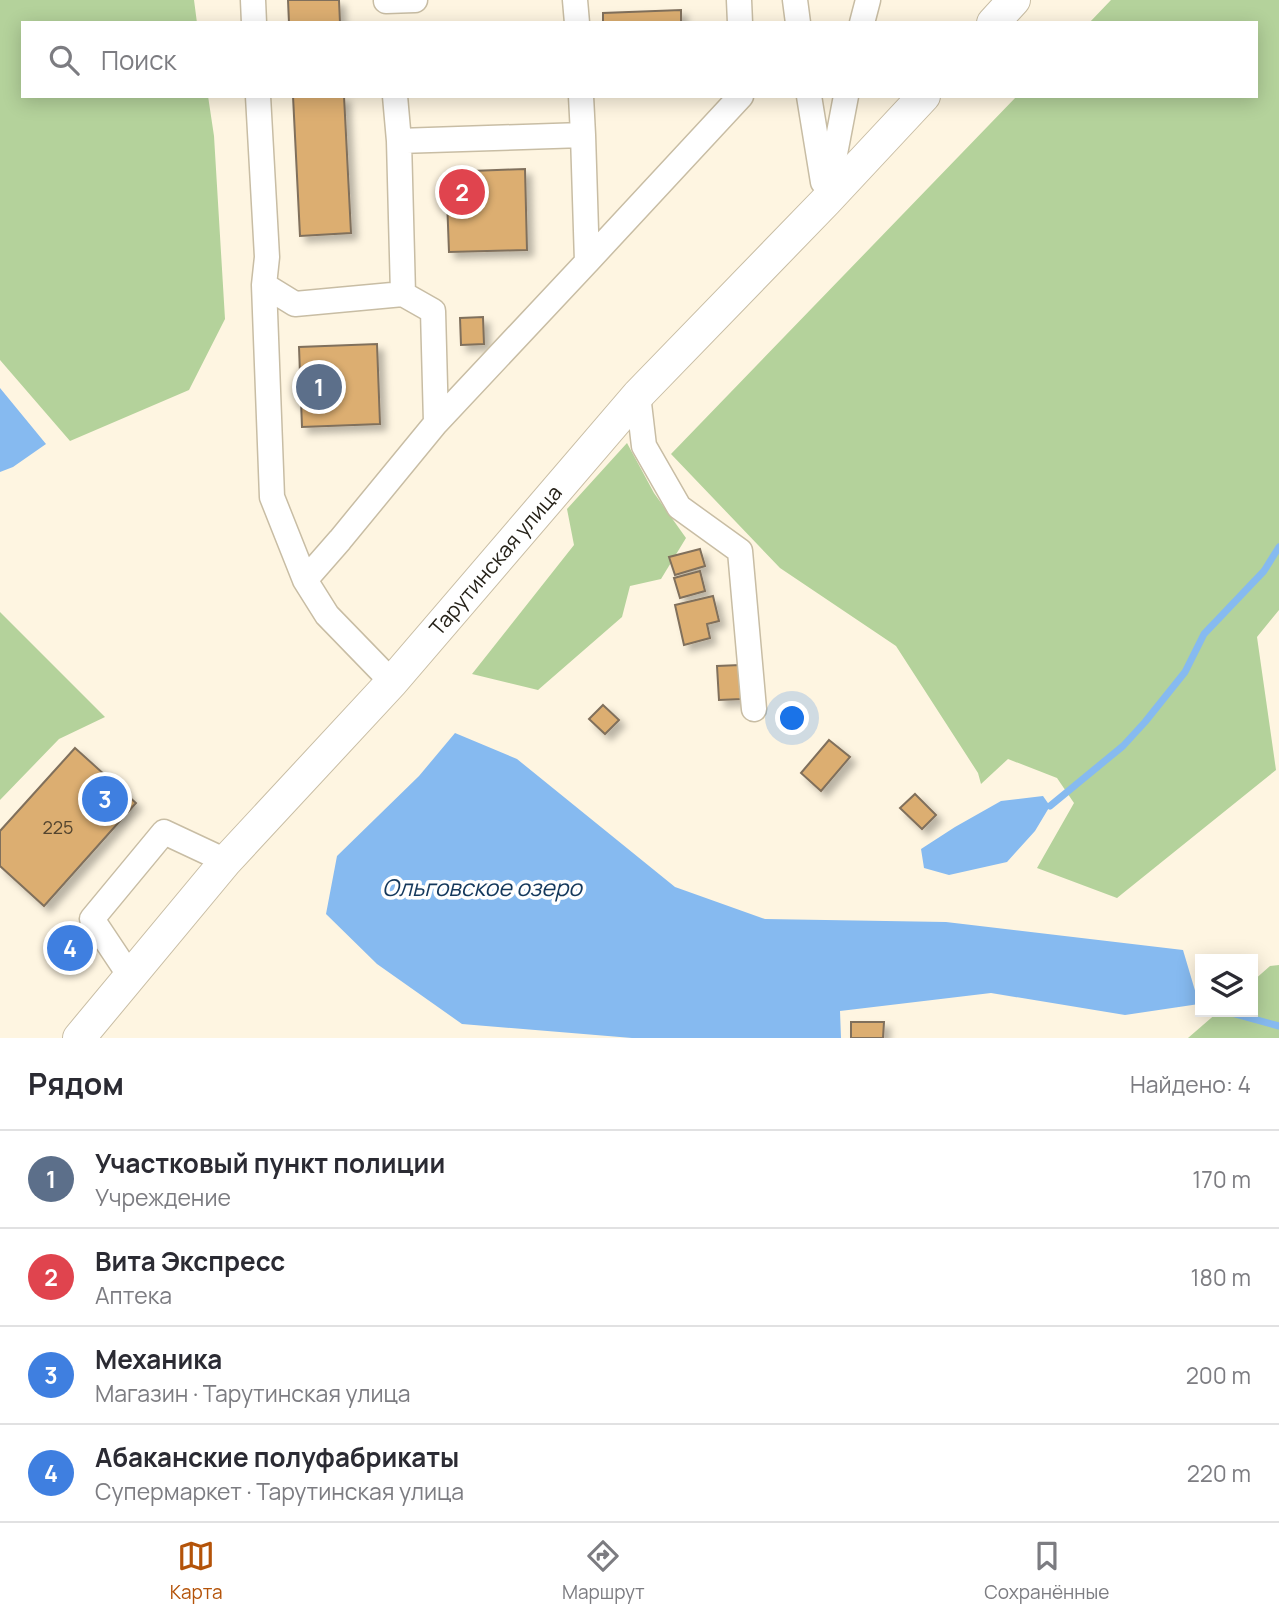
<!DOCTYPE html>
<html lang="ru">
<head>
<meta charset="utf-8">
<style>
  :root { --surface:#fff; --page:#f7f7f7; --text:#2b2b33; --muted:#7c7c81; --line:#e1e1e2; --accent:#b45309 }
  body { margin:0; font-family:Manrope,sans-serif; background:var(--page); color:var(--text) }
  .controls { position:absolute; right:21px; bottom:21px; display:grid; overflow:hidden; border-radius:0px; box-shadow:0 4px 18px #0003 }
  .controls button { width:63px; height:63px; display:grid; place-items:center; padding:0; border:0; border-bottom:2px solid var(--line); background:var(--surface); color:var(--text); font:35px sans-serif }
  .you { position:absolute; left:793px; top:719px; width:24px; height:24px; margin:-18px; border:5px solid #fff; border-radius:50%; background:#1a73e8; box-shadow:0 0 0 10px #1a73e833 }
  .badge { display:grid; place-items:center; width:46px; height:46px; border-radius:50%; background:var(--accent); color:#fff; font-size:23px; font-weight:700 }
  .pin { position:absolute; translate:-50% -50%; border:4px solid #fff; box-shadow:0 2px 7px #0006 }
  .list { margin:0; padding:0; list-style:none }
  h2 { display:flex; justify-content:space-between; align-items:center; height:91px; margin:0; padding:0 28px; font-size:30px }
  h2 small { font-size:23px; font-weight:400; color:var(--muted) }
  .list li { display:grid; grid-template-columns:46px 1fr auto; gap:21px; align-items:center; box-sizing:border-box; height:98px; padding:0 28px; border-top:2px solid var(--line) }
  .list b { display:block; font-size:26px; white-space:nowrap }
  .list p { margin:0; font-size:23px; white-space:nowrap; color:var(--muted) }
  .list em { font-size:23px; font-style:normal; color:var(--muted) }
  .icon { flex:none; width:38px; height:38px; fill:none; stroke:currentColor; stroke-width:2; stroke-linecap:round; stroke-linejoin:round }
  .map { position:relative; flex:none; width:1279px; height:1038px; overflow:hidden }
  .search { position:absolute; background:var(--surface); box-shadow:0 4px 18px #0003; left:21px; right:21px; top:21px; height:77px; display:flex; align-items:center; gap:18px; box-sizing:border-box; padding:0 24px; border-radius:0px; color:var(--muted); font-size:26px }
  .sheet { height:483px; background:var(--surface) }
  nav { display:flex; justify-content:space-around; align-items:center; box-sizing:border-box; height:98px; border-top:2px solid var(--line); background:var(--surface); font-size:19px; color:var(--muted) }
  nav a { display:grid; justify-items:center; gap:4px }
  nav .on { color:var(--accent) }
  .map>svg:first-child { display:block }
  .green { fill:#b4d29b }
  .water { fill:#86baf0 }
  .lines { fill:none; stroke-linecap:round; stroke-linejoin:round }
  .stream { stroke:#86baf0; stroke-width:7 }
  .building { fill:#dcae71; stroke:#80705c; stroke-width:2; filter:url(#shadow) }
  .minor-casing { stroke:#c8bda4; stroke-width:27 }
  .major-casing { stroke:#c8bda4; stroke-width:34 }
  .minor { stroke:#fff; stroke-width:24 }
  .major { stroke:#fff; stroke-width:32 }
  .labels { text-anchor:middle; stroke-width:7; stroke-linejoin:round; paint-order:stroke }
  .number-label { font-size:18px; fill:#54452f }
  .street-label { font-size:21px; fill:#262219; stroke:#fff }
  .water-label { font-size:23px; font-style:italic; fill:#14385c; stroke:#fff }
</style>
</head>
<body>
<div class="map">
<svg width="1279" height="1038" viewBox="0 0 1279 1038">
  <defs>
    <filter id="shadow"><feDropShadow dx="6" dy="6" stdDeviation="3.5" flood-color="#0004"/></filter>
  </defs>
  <rect width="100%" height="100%" fill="#fef5e1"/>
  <path class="green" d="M 0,0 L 194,0 L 197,23 L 23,23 L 23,96 L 208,96 L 214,136 L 225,319 L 189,390 L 70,441 L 0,360 Z
    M 1111,0 L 1279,0 L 1279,610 L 1257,637 L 1276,770 L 1117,898 L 1037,868 L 1074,803 L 1057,778 L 1008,759 L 981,784 L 978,773 L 896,646 L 780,568 L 671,454 L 1017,96 L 1256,96 L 1256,23 L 1089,23 Z
    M 627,443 L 654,493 L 686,538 L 661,579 L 630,586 L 622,617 L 538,690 L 472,674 L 574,545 L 567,509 Z
    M 0,612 L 105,717 L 59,739 L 0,800 Z
    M 1279,965 L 1279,1038 L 1188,1038 L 1218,1012 L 1253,1012 L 1253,981 L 1270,966 Z"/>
  <path class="water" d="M 0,388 L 46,444 L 13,467 L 0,472 Z
    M 455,733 L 517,759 L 675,887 L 765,919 L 946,922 L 1183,950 L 1199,1004 L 1125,1015 L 991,993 L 840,1011 L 841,1038 L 632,1038 L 462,1024 L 377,964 L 326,914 L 337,856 L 419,776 Z
    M 1043,796 L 1050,806 L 1035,831 L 1007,862 L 949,875 L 924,868 L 921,849 L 955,827 L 1001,801 Z"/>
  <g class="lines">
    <path class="stream" d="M 1050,806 L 1123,746 L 1145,722 L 1185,672 L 1204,634 L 1264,571 L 1279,547
      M 1228,1012 L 1279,1026"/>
  </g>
  <path class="building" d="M 288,0 L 339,0 L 340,23 L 289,23 Z
    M 681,10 L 681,23 L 603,23 L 603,13 Z
    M 293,96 L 344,96 L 351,233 L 300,236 Z
    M 525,169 L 527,250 L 449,252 L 446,172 Z
    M 483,317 L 484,344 L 461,345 L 460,318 Z
    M 377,344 L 380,424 L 302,427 L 299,347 Z
    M 700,549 L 705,566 L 675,575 L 669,557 Z
    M 700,571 L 705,591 L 680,598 L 674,578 Z
    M 713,596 L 719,621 L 707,624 L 710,638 L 684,645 L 675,605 Z
    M 740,665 L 742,699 L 719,700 L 717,666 Z
    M 603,705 L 619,720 L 605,734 L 589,719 Z
    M 829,740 L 850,757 L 821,791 L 801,773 Z
    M 75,748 L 136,803 L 44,906 L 0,866 L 0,831 Z
    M 915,794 L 936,815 L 922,829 L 900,808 Z
    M 851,1022 L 884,1022 L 883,1038 L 851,1038 Z"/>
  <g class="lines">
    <g class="minor-casing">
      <path id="minor" d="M 253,0 L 254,23
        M 575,0 L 577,23
        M 739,0 L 740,23
        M 795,0 L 798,23
        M 386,1 L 415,0
        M 862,23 L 868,0
        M 258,96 L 267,257 L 264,285 L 272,497 L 305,580 L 327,615 L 392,682
        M 395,96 L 399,141 L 403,294
        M 809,96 L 823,182
        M 399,141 L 583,135 L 581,96
        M 826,201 L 846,96
        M 587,262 L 741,96
        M 264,285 L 295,304 L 403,294 L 433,311 L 436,423
        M 638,395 L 644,446 L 679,507 L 740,551 L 754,709
        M 305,580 L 340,540 L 436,423 L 587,262 L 583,135
        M 130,976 L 92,919 L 164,832 L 226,861"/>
    </g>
    <g class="major-casing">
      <g id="major">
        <path d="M 993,23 L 1014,0"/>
        <path id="s1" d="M 79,1038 L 226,861 L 392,682 L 638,395 L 826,201 L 924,96"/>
      </g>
    </g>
    <use href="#minor" class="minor"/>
    <use href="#major" class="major"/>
  </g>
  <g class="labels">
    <g class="number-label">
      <text x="58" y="834">225</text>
    </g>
    <g class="street-label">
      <text dy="7" stroke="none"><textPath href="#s1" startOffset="634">Тарутинская улица</textPath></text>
    </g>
    <g class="water-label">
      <text x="482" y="896">Ольговское озеро</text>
    </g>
  </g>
</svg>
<div class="controls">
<button><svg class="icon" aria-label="layers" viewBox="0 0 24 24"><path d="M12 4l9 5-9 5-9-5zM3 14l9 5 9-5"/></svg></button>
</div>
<div class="you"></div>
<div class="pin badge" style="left:319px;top:387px;background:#5c6f8a">1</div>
<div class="pin badge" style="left:462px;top:192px;background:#e0444e">2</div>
<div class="pin badge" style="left:105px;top:799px;background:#3f7fe0">3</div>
<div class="pin badge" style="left:70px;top:948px;background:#3f7fe0">4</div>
<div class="search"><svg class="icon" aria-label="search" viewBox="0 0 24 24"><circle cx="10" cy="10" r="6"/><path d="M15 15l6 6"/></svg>Поиск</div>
</div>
<section class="sheet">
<h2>Рядом<small>Найдено: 4</small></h2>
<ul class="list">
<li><span class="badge" style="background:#5c6f8a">1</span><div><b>Участковый пункт полиции</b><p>Учреждение</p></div><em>170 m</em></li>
<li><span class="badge" style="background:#e0444e">2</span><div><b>Вита Экспресс</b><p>Аптека</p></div><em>180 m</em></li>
<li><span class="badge" style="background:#3f7fe0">3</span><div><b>Механика</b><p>Магазин · Тарутинская улица</p></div><em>200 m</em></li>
<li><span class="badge" style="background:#3f7fe0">4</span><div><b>Абаканские полуфабрикаты</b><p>Супермаркет · Тарутинская улица</p></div><em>220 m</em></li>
</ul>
</section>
<nav>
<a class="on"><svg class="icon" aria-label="map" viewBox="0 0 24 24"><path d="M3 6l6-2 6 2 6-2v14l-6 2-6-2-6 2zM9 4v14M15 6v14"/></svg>Карта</a>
<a><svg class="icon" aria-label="directions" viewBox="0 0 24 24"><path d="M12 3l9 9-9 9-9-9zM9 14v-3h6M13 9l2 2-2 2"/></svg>Маршрут</a>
<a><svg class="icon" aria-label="saved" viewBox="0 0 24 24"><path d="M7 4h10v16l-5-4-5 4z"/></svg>Сохранённые</a>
</nav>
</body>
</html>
